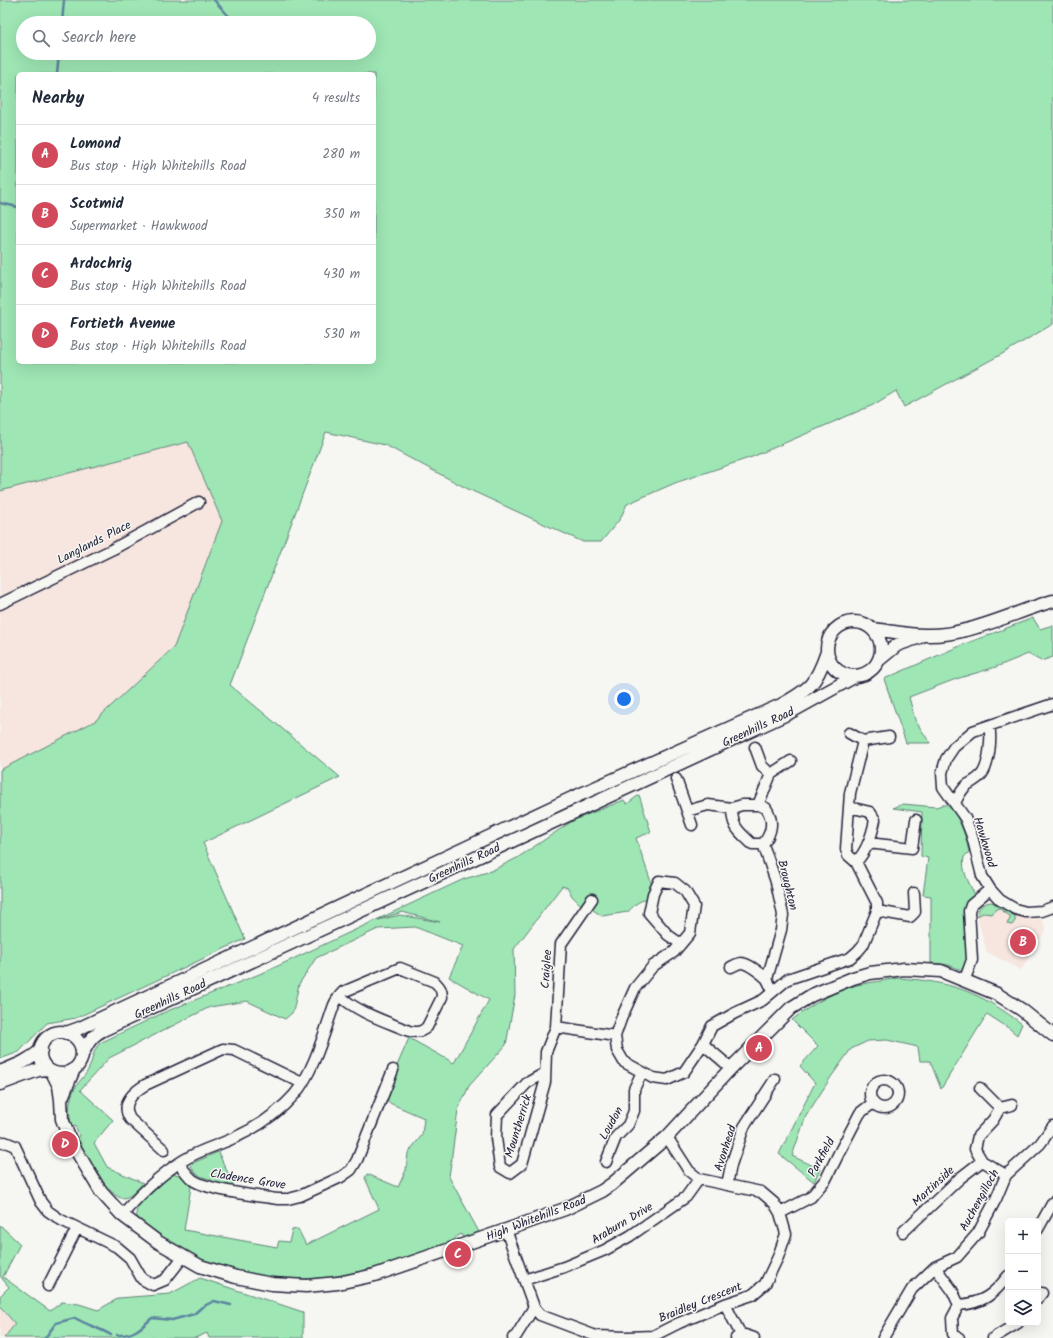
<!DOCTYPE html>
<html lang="en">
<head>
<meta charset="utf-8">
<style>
  :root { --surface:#fff; --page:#f6f6f7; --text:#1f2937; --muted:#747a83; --line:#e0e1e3; --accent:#d1495b }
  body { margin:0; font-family:Kalam,sans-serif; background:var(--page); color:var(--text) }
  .controls { position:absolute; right:12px; bottom:12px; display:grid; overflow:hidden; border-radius:6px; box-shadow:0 4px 16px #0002 }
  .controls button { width:36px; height:36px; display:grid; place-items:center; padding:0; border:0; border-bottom:1px solid var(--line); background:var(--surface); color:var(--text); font:20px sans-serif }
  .you { position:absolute; left:624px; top:699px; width:14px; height:14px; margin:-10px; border:3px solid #fff; border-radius:50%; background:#1a73e8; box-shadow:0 0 0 6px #1a73e833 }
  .badge { display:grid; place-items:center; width:26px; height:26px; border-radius:50%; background:var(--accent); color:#fff; font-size:13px; font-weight:700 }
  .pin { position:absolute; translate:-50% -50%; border:2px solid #fff; box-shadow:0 1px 4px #0006 }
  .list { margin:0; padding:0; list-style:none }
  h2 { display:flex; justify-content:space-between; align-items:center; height:52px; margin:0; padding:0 16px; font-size:17px }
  h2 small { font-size:13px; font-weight:400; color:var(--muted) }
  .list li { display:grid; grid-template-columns:26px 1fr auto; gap:12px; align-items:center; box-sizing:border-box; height:60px; padding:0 16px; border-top:1px solid var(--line) }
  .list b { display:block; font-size:15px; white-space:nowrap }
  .list p { margin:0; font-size:13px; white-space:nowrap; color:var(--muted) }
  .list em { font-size:13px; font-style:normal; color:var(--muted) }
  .icon { flex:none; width:22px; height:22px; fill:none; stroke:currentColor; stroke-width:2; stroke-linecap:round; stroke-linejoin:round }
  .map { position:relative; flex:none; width:1053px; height:1338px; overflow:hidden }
  .search { position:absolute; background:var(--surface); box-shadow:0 4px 16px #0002; left:16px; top:16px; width:360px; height:44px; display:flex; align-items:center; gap:10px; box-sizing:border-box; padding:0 14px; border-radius:22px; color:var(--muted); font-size:15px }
  .panel { position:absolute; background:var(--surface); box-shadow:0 4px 16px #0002; left:16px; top:72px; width:360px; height:292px; border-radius:6px }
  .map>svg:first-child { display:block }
  .built { fill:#f7e5df }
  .green { fill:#9ee6b4; stroke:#608478; fill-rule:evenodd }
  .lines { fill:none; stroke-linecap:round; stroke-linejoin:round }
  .stream { stroke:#5b849f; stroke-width:2.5 }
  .minor-casing { stroke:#22223b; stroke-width:13 }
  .tertiary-casing { stroke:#22223b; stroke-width:15 }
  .minor { stroke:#f6f6f2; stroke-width:10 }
  .tertiary { stroke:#f6f6f2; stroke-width:12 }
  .labels { text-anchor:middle; stroke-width:3; stroke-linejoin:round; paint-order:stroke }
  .street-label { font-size:12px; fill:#22223b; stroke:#f6f6f2 }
</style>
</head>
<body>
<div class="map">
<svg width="1053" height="1338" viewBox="0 0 1053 1338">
  <rect width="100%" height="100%" fill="#f6f6f2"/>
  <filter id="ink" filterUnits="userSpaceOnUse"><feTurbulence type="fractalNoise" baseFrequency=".025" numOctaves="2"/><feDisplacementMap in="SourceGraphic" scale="8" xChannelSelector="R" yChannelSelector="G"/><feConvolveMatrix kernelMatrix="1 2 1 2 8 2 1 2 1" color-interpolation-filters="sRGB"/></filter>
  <g filter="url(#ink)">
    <path class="built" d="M 188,442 L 222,521 L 174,647 L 95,721 L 0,770 L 0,491 Z
      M 990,902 L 995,903 L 1012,914 L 1030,919 L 1042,919 L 1046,930 L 1021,970 L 987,952 L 977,916 L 978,909 L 983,904 Z
      M 0,1307 L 15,1324 L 4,1338 L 0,1338 Z"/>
    <path class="green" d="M 0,0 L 1053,0 L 1053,324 L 1002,354 L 904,407 L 896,391 L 873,405 L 752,457 L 675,483 L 627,504 L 620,519 L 601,542 L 583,542 L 468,489 L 385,445 L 326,432 L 230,685 L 340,777 L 203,843 L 245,939 L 76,1018 L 47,1023 L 19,1052 L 0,1059 L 0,770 L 95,721 L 174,647 L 222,521 L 188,442 L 0,491 ZM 23,23 L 369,23 L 369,53 L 23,53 ZM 18,74 L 374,74 L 374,362 L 18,362 Z
      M 1033,618 L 1040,629 L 1053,625 L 1053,657 L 1041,661 L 1028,654 L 996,667 L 956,679 L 909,697 L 915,720 L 930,743 L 906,743 L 884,679 L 962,645 Z
      M 639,795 L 651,832 L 636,838 L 653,888 L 648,899 C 639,900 633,906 628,912 L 602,916 L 593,910 L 592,906 L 582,906 L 572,896 L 568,888 L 562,886 L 514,949 L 515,995 L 506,1045 L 469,1086 L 458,1110 L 449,1177 L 479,1232 L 463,1238 L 461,1234 C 456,1236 453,1242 447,1245 C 433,1252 410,1256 395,1261 C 385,1264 375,1268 366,1270 C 316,1284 252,1282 204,1261 C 187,1253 171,1243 155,1232 C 145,1225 130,1218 139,1205 L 168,1178 L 175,1174 L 180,1175 L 191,1187 L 184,1230 L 277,1247 L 279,1241 L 289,1242 L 292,1230 L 298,1229 L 306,1245 L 379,1209 L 365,1178 L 367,1174 L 398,1187 L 406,1170 L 408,1153 L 422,1135 L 424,1118 L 385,1101 L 396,1068 L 409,1038 L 454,1063 L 489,1000 L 449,977 L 463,946 L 415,927 L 378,929 L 316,958 L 299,984 L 293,1012 L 285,1019 L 247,1001 L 210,1007 L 109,1058 L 80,1090 L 113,1120 L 94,1143 L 107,1167 L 143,1183 C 138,1188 131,1198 123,1198 C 110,1200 83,1150 77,1138 L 80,1136 L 75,1126 L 72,1127 C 68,1112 68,1098 77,1085 C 80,1080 85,1076 88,1070 C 93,1061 92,1051 100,1043 L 165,1012 L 267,971 L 464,879 L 491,871 L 517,858 L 574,820 L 624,800 L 627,804 ZM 402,912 L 440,922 L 400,915 L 374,921 Z
      M 903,804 L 936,807 L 942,805 L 948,805 C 961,820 965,833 969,852 L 964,857 C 961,870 969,883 975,895 L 968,904 L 968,957 L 966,965 L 962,970 L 948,965 L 931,963 L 931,896 L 923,895 L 928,858 L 921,856 L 922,812 L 893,808 Z
      M 990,902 L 995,903 L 1015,915 L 1015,921 L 1012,925 L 1007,924 L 1011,917 L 999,908 L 996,909 L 992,914 L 983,913 L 977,916 C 978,907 982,904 990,902 Z
      M 897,978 C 950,981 980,992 1022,1024 L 1017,1035 L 1010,1029 L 987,1014 L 941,1089 L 930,1061 L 920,1061 L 918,1047 L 887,1040 L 868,1041 L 851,1049 L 831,1077 L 806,1116 L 792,1156 L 820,1169 L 814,1182 L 779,1154 L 815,1083 L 800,1066 L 818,1046 L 792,1020 C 811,1005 834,991 857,985 C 871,982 884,981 897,978 Z
      M 218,1152 L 234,1186 C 229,1185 223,1185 217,1184 C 214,1183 212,1180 209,1179 C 200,1176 195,1175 191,1166 L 193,1163 Z
      M 0,1225 L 20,1244 L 3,1277 L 50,1311 L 62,1302 L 79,1304 L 98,1310 L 119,1298 L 170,1294 L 200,1278 L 303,1312 L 303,1338 L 209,1338 L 207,1333 L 195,1338 L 4,1338 L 15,1324 L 0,1306 L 0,1296 L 9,1287 L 0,1276 Z"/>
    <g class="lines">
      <path class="stream" d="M 214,0 L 235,23
        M 62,23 L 64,0
        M 57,74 L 59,53
        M 0,203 L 18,207
        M 117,1335 C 133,1336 141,1328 152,1318 L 172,1320 L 194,1314 L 202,1307 L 214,1301 L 231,1305
        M 45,1338 L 56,1323 L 75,1318 C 87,1325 99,1328 111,1335"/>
      <g class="minor-casing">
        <path id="minor" d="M 0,604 L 113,549 L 199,502
          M 1053,704 L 973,731 L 954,747 L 946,759 L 942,773 L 943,787 L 965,818 L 972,836 L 982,876 L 990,889 L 1000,900 L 1015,909 L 1026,912 L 1042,911 L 1053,907
          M 849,733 L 863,741 L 889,737
          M 755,747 L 762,766 L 771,774
          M 676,779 L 692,825
          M 955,803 C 958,797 961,790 967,785 C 972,782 978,779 982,774 C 989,765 992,737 989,726
          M 742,805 L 758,805 L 766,808 C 774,820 772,833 763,844 L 752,844 C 739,831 732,828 732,808 Z
          M 758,805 L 771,774 L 791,761
          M 849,807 L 870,812 L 875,820 C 872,835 867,851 856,862
          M 687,811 L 708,805 L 732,808
          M 868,843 L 912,848 L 916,820
          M 763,844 L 776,882 L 783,915 L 781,930 L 767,979 L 773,991
          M 877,911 L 910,917 L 915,912 L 914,893
          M 681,944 L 668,935 L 649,913 L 653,894 L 659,881 L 675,883 L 685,891 L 694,906 L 690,933 L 674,952 L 653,966 L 635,988 L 621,1019 L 615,1036 L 617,1050 L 624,1062 L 653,1078 L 667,1080 L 684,1072 L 703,1044 L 712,1026 L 735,1013 L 763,1000 L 788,979 L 850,958 L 858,951 L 863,945 L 877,911 L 877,903 L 856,862 L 848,855 L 846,849 L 850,793 L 863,741
          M 731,967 C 734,966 738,963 741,963 C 748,963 762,974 767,979
          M 965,979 L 972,960 L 969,911 L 971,905 L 990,889
          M 556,1027 L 615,1036
          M 703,1044 L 731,1068
          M 545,1073 L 527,1083 L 497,1115 L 496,1138 L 500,1167 L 510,1173 L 522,1164 L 545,1082 L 546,1052 L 556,1027 L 561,944 L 592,899
          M870 1094a14 14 0 1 1 28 0a14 14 0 1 1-28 0Z
          M 980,1088 L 1000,1108
          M 0,1143 L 5,1142 L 15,1146 L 41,1202 L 48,1211 L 61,1220 L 117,1247 L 130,1258 L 142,1279 L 153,1285 L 165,1280 L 183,1257
          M 164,1150 L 130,1119 C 121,1104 132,1093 145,1085 L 223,1049 L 234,1050 L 302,1083
          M 606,1162 L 616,1137 L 628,1125 L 634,1111 L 634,1089 L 642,1072
          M 179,1163 C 183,1169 187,1175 193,1180 C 206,1190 258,1196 277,1199 L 288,1199 L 300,1196 L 341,1177 L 351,1170 L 357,1160 L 393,1070
          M 1006,1175 L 982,1161 L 975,1149 L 978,1136 L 993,1120 L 1000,1108 L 1012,1105
          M 727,1185 L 731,1165 L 744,1127 L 775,1079
          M 780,1213 L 811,1197 L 826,1179 L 839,1153 L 860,1113 L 873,1103
          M 122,1215 C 142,1192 164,1170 191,1156 C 206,1148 222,1144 236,1137 C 258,1127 279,1112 295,1094 C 314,1071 324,1033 334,1005 C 336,1000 339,996 343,992 L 400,968 L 435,982 C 440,987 442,990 442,997 L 427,1027 C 422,1032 417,1033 409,1031 C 385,1021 359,1013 340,996
          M 1038,1229 L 1053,1202
          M 506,1230 L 534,1307 L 540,1315 L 596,1336 L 627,1337 L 653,1336 L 679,1323 L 725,1304 L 752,1295 L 765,1284 L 778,1257 L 786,1234 L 780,1213 L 774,1203 L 761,1192 L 699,1179 L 689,1171 L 667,1137
          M 903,1232 L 960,1178 L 982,1161
          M 935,1267 L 952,1290 L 959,1305 L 952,1318 L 953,1334 L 959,1338
          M 524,1280 L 564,1267 L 605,1250 L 630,1236 L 686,1197 L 699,1179
          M 48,1286 L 77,1228
          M 1038,1298 L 1042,1293
          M 725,1304 L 741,1335
          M 959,1305 C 983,1303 993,1295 1008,1276
          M 513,1338 L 516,1336 L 534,1307
          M 736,1338 L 745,1335 L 754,1338
          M 883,1338 L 912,1289 L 935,1267 L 957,1257 L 978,1233 L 996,1199 L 1006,1175 L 1040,1144 L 1053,1126
          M 993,1338 L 1018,1323"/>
      </g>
      <g class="tertiary-casing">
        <path id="tertiary" d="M827 649a27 27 0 1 1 54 0a27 27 0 1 1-54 0Z
          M 873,629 C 890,631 908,635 925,635 C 966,637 1014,612 1053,601
          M 880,659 L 897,645 L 920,637
          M40 1053a21 21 0 1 1 42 0a21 21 0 1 1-42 0Z
          M 66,1033 L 80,1028 L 570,799 L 781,705 C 810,689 816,684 827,652
          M 82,1055 C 87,1044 91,1036 103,1030 L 789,713 L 854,677
          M 0,1072 C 15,1066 29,1061 41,1050
          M 52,1072 L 59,1086 L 61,1100 L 62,1119 L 70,1140 L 101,1192 L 122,1215 L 158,1242 L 200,1266 L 236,1277 L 272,1284 L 306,1286 L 338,1283 L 375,1275 L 506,1230 L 565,1209 L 602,1191 L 612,1184 L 667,1137 L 731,1068 L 791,1008 L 812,995 L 853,978 L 870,973 L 904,969 L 941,971 L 997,994 L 1022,1010 L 1053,1035
          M 0,1084 L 38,1070 L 47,1069
          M 61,1100 L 74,1069"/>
      </g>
      <use href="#minor" class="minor"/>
      <use href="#tertiary" class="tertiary"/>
    </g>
  </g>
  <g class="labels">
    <g class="street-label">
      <text transform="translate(94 542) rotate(-27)" y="4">Langlands Place</text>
      <text transform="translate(758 727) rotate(-25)" y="4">Greenhills Road</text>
      <text transform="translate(985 842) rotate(73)" y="4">Hawkwood</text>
      <text transform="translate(464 863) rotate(-25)" y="4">Greenhills Road</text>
      <text transform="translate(788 885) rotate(76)" y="4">Broughton</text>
      <text transform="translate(546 969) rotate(-86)" y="4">Craiglee</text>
      <text transform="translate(170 999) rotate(-25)" y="4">Greenhills Road</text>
      <text transform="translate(611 1123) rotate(-61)" y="4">Loudon</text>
      <text transform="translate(518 1126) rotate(-73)" y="4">Mountherrick</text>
      <text transform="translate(725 1148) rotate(-72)" y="4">Avonhead</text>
      <text transform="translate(821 1157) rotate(-61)" y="4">Parkfield</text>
      <text transform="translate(248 1179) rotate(9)" y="4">Cladence Grove</text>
      <text transform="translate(933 1186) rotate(-43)" y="4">Martinside</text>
      <text transform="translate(979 1200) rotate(-61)" y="4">Auchengilloch</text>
      <text transform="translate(536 1218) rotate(-21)" y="4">High Whitehills Road</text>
      <text transform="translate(622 1223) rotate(-31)" y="4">Araburn Drive</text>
      <text transform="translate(700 1302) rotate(-22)" y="4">Braidley Crescent</text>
    </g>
  </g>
</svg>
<div class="controls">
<button>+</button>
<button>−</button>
<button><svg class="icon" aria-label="layers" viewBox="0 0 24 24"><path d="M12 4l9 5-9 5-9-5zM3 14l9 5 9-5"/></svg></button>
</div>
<div class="you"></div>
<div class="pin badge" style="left:759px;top:1048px">A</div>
<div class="pin badge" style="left:1023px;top:942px">B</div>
<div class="pin badge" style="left:458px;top:1254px">C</div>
<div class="pin badge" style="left:65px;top:1144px">D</div>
<div class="search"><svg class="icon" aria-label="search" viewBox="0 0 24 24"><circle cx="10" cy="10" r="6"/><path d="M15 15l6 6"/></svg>Search here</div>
<section class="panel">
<h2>Nearby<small>4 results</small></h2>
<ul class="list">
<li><span class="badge">A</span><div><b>Lomond</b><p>Bus stop · High Whitehills Road</p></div><em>280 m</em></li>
<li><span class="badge">B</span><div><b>Scotmid</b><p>Supermarket · Hawkwood</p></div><em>350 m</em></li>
<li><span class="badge">C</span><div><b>Ardochrig</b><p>Bus stop · High Whitehills Road</p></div><em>430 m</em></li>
<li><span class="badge">D</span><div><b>Fortieth Avenue</b><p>Bus stop · High Whitehills Road</p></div><em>530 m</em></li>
</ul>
</section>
</div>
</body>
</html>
